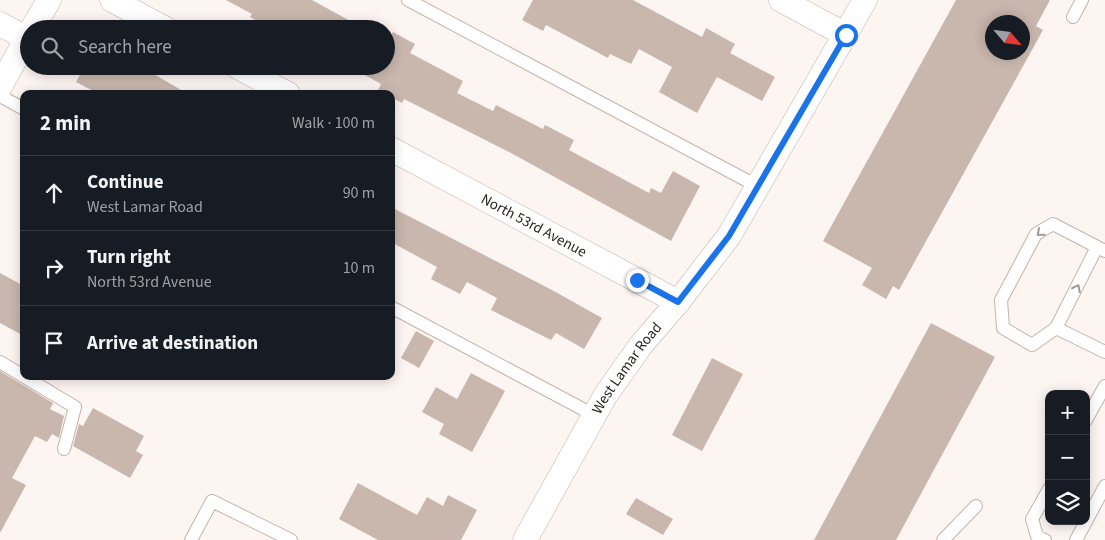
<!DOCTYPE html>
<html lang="en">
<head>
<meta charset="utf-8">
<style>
  :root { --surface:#171b24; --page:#20242c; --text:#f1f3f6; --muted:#9ea1a6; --line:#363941 }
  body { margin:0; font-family:"Source Sans 3",sans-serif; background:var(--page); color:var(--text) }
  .controls { position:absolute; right:15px; bottom:15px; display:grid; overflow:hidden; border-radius:10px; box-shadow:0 2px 12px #0003 }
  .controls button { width:45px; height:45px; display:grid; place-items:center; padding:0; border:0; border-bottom:1px solid var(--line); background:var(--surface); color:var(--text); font:25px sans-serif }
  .compass { position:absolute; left:985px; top:15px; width:45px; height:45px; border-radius:50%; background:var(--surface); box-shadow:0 2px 12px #0003; rotate:118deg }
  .stop { position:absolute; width:15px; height:15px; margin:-11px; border:4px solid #1a73e8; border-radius:50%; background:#fff }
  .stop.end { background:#1a73e8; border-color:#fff; box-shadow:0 1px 5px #0008 }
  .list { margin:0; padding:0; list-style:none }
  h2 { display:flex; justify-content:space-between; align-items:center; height:65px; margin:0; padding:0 20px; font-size:21px }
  h2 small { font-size:16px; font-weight:400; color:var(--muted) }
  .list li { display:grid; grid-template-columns:32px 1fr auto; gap:15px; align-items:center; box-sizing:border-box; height:75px; padding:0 20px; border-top:1px solid var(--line) }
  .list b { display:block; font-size:19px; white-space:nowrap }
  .list p { margin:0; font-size:16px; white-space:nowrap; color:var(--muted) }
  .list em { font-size:16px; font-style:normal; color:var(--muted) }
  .icon { flex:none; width:28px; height:28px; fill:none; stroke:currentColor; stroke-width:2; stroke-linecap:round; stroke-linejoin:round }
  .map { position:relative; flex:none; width:1105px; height:540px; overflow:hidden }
  .search { position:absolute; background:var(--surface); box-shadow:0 2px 12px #0003; left:20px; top:20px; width:375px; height:55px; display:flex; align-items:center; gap:12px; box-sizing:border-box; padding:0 18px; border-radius:28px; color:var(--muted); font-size:19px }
  .panel { position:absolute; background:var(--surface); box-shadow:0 2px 12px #0003; left:20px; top:90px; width:375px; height:290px; border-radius:10px }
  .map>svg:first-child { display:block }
  .building { fill:#c9b7ae; fill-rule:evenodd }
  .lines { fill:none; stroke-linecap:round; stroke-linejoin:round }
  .service-casing { stroke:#c4b3aa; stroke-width:14 }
  .minor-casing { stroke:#c4b3aa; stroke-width:25 }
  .service { stroke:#fff; stroke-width:12 }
  .minor { stroke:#fff; stroke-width:24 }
  .oneway { stroke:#a09c9b }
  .route { stroke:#1a73e8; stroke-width:6 }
  .labels { text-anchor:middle; stroke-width:4; stroke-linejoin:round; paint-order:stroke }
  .street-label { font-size:15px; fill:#2b2421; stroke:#fdf5f1 }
</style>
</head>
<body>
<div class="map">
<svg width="1105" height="540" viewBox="0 0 1105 540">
  <rect width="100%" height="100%" fill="#fdf5f1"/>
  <path class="building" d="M 226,0 L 312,0 L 365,29 L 271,29 L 250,17 L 252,14 Z
    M 533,0 L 633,0 L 702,37 L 706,28 L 735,44 L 730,53 L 775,77 L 762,101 L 717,77 L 697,113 L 659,92 L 672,67 L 639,49 L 631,64 L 610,54 L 608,58 L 546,25 L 543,31 L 522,20 Z
    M 956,0 L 1050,0 L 1036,26 L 1043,30 L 899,290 L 893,286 L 886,299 L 862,285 L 872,268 L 823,241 ZM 992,22 L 1022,22 L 1022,52 L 992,52 Z
    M 393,32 L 415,44 L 410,53 L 463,81 L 457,93 L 493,111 L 496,105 L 543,129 L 545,125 L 574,140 L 569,150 L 649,193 L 651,188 L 661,193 L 673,171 L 700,186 L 671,241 L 511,153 L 404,99 L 402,103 L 391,97 L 391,94 L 385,94 L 378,90 L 381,84 L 349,66 L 386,66 L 386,45 Z
    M 85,66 L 140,66 L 188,94 L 99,94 L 76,82 Z
    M 391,207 L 552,290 L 602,318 L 584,349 L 556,333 L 551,340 L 491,310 L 497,298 L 467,282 L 460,294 L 431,279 L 437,267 L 391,242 Z
    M 0,273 L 24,286 L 24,336 L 0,323 Z
    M 931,323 L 995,357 L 896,540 L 814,540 Z
    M 416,331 L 434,341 L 419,368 L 401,358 Z
    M 712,358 L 743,374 L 702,451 L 672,435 Z
    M 0,371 L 53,403 L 50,409 L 64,416 L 59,438 L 52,434 L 47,442 L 35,436 L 12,478 L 26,485 L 0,533 Z
    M 471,373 L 505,391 L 472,452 L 439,434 L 444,424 L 422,412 L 436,387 L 457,399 Z
    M 93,408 L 144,436 L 136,451 L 143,455 L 130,478 L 73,446 L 79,424 L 83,426 Z
    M 358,483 L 417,515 L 427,497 L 443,506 L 448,495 L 477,510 L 461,540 L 378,540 L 339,519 Z
    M 636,498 L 673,519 L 663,535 L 626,514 Z"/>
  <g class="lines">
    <g class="service-casing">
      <path id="service" d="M 408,0 L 759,187
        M 1073,17 L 1082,0
        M 0,96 L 24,109
        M 1097,247 L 1056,328 L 1032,345 L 1003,328 L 1001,300 L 1036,234 L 1053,224 L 1105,251
        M 391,307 L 594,415
        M 1056,328 L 1105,352
        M 0,362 L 75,407 L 64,449
        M 1086,420 L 1105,386
        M 191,540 L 212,501 L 291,540
        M 943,540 L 976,506
        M 1045,540 L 1037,536 L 1032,519 L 1049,489
        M 1076,540 L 1105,486"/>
    </g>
    <g class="minor-casing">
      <g id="minor">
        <path d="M 112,0 L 166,29"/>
        <path d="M 781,0 L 846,35"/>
        <path d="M 0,24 L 26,38"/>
        <path d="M 32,29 L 49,0"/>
        <path d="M 236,66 L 288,94"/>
        <path d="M 0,87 L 29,34"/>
        <path id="s1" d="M 391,149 L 678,302"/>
        <path id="s2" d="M 525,540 L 605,396 L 641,345 L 678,302 L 729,236 L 865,0"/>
      </g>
    </g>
    <use href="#service" class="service"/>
    <use href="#minor" class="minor"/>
  </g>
  <defs><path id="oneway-chevron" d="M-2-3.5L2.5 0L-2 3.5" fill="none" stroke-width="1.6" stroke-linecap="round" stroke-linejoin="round" transform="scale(1.25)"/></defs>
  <g class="oneway">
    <use href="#oneway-chevron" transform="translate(1040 233) rotate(139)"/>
    <use href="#oneway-chevron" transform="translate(1077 288) rotate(-63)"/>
  </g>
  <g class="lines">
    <path class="route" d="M 637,280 L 678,302 L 729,236 L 846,35"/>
  </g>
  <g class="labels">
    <g class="street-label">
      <text dy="5" stroke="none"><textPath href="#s1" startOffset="162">North 53rd Avenue</textPath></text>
      <text dy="5" stroke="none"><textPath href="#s2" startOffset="200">West Lamar Road</textPath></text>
    </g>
  </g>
</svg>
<div class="controls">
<button>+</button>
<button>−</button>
<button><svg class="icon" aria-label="layers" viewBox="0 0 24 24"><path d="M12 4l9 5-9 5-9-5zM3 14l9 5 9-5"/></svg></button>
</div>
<svg class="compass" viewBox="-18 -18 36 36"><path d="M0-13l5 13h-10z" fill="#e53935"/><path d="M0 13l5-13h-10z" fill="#9ea1a6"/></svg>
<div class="stop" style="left:846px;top:35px"></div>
<div class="stop end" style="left:637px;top:280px"></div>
<div class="search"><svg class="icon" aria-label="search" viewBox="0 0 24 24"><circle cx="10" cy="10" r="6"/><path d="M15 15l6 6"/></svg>Search here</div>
<section class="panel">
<h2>2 min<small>Walk · 100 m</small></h2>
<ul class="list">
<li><svg class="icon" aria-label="ahead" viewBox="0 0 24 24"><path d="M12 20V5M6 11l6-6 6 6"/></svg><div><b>Continue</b><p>West Lamar Road</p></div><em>90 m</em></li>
<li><svg class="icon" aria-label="right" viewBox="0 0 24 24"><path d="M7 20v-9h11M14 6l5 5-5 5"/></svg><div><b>Turn right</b><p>North 53rd Avenue</p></div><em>10 m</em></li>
<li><svg class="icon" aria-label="arrive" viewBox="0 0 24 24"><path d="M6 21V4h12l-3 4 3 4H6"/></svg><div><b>Arrive at destination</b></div></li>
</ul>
</section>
</div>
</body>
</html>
